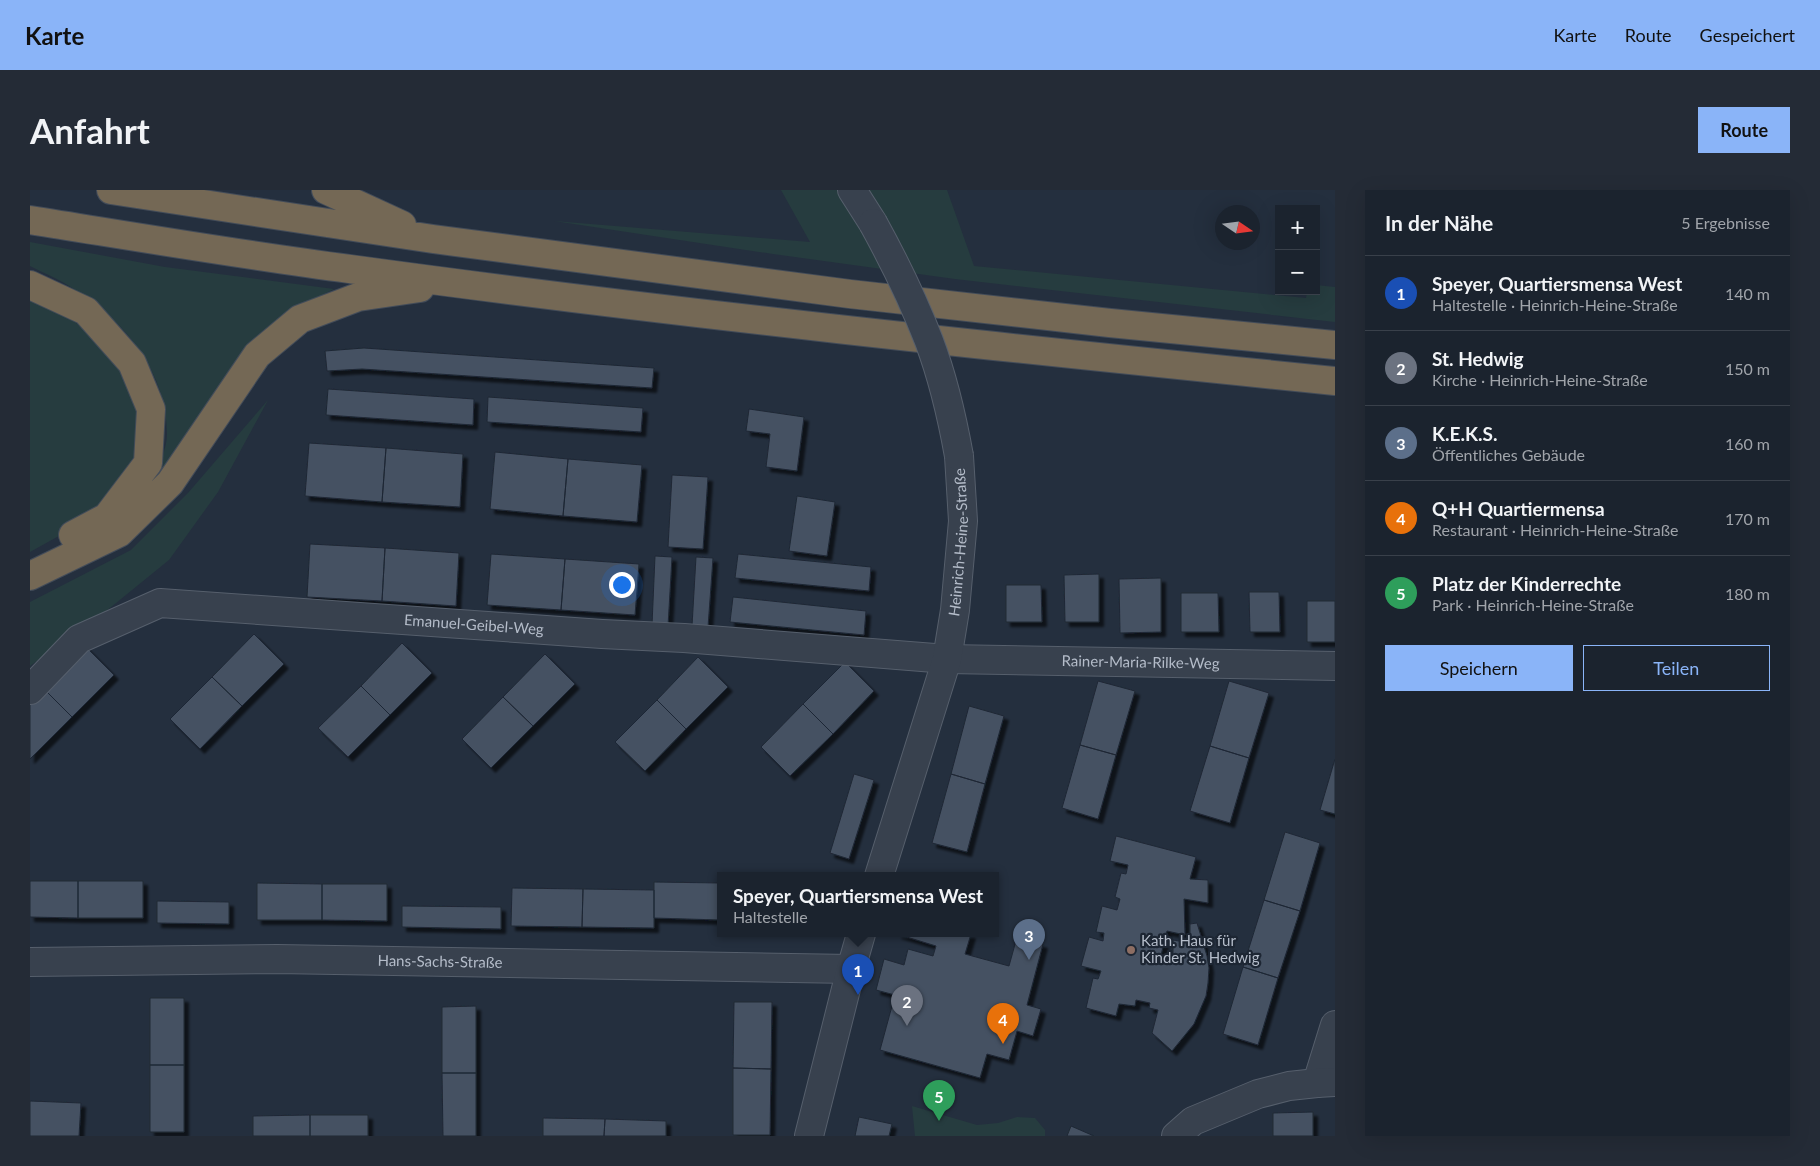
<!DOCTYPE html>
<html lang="de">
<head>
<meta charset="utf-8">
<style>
  :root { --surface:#1b232e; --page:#242b36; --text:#f1f3f6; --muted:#a0a4aa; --line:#39404a; --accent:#8ab4f8 }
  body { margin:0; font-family:Lato,sans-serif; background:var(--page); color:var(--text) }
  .controls { position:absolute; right:15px; top:15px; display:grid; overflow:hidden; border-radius:0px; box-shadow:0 5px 20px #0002 }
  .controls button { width:45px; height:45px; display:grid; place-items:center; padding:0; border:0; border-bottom:1px solid var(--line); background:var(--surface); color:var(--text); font:25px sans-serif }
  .compass { position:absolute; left:1185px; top:15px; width:45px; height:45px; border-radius:50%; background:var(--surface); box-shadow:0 5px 20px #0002; rotate:103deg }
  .you { position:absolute; left:591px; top:394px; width:18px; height:18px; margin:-12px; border:4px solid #fff; border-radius:50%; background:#1a73e8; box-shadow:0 0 0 8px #1a73e833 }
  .badge { display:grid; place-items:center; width:32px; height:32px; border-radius:50%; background:var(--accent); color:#fff; font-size:16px; font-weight:700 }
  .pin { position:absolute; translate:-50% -41px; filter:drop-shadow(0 1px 2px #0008) }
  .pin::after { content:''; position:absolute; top:26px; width:18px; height:15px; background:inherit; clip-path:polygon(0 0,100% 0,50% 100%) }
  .popup { position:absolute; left:687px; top:682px; width:282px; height:65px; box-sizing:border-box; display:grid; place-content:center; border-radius:0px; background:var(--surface); filter:drop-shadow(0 1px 4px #0005); font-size:16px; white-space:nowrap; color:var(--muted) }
  .popup b { font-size:19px; color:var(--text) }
  .popup::after { content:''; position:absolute; left:50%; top:100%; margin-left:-10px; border:10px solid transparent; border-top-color:var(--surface) }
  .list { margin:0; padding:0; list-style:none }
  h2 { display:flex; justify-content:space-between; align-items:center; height:65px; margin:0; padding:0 20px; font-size:21px }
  h2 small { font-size:16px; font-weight:400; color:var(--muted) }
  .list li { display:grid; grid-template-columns:32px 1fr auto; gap:15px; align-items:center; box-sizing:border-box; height:75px; padding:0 20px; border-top:1px solid var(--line) }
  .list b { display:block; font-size:19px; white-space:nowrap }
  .list p { margin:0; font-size:16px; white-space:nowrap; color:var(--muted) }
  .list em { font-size:16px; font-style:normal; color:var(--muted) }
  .actions { display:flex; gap:10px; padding:15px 20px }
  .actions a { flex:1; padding:11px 0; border:1px solid var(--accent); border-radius:0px; text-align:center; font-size:18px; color:var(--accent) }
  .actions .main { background:var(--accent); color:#111 }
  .map { position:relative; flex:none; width:1305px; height:946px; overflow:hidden; border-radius:0px }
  header { display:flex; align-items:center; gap:30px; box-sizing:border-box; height:70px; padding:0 25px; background:var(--accent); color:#111 }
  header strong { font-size:24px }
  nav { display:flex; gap:28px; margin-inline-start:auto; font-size:18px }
  .intro { display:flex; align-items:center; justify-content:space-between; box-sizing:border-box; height:120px; padding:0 30px }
  h1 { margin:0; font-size:35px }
  .button { padding:12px 22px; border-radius:0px; background:var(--accent); color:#111; font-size:18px; font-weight:700 }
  main { display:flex; gap:30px; padding:0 30px }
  aside { flex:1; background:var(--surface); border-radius:0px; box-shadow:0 5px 20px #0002 }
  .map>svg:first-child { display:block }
  .green { fill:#263c3f }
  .building { fill:#455162; stroke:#1f2835; filter:url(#shadow) }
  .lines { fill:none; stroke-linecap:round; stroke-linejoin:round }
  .minor-casing { stroke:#565f6c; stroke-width:30 }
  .highway-casing { stroke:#434c59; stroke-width:30 }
  .minor { stroke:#38414e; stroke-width:28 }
  .highway { stroke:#746855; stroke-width:28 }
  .minor-bridge-casing { stroke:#565f6c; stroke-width:30; stroke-linecap:butt }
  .minor-bridge { stroke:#38414e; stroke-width:28 }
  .education-dot { fill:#8d6e63; stroke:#1d2633; stroke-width:2 }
  .labels { text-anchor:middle; stroke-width:4.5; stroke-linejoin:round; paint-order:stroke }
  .street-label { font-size:15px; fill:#b4bcc9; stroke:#1d2633 }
  .poi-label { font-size:15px; fill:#b4bcc9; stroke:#1d2633; text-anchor:start }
</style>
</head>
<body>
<header>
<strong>Karte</strong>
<nav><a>Karte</a><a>Route</a><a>Gespeichert</a></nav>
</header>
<div class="intro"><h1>Anfahrt</h1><a class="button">Route</a></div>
<main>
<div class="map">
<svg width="1305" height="946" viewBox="0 0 1305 946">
  <defs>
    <filter id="shadow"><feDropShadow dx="4.5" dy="4.5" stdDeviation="1" flood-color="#0009"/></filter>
  </defs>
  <rect width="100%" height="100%" fill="#242f3e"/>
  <path class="green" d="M 751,0 L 917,0 L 944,76 L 1276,108 L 1277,101 L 1286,101 L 1286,95 L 1305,97 L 1305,132 L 925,89 L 743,64 L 524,31 L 780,52 Z
    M 0,52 L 135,77 L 304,99 L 254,125 L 131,281 L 129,278 C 132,267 137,255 137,244 C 137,183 96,133 47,101 C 33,91 16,84 0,76 Z
    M 0,105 L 25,115 L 72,155 L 92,179 L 109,219 L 107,266 L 85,306 L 45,337 L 0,362 Z
    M 238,210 L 188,302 L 139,370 L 70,426 L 0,476 L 0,412 L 101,360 L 158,303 Z
    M 882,916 L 947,935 L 968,933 L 987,927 L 1005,928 L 1015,940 L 1015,946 L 885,946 Z"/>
  <path class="building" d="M 334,158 L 624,178 L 622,198 L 332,179 L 297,181 L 295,161 Z
    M 298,199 L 444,209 L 443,235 L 296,225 Z
    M 458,207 L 613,218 L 611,242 L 457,232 Z
    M 719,219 L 774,227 L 767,281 L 736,277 L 740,244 L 716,241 Z
    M 279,253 L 356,258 L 352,312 L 275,306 Z
    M 356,258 L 433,264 L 430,317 L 352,312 Z
    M 465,262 L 538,269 L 533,326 L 460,319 Z
    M 538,269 L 612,275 L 607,332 L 533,326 Z
    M 642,285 L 678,287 L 673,359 L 638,357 Z
    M 767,306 L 805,312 L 797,366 L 759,361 Z
    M 280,354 L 355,358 L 352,411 L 277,407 Z
    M 355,358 L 429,363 L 426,416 L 352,411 Z
    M 461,364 L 535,369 L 531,420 L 457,415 Z
    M 708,364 L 841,377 L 839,401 L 705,388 Z
    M 625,366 L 642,367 L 638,436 L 622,435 Z
    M 666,367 L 683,368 L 678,437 L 662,436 Z
    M 535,369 L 609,374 L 605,425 L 531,420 Z
    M 1069,384 L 1069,432 L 1035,432 L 1034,385 Z
    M 1131,388 L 1131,442 L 1090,443 L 1089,389 Z
    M 976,395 L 1011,395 L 1012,432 L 976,432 Z
    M 1219,402 L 1249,402 L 1250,442 L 1220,442 Z
    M 1151,403 L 1188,403 L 1189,442 L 1151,442 Z
    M 703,407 L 836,421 L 834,445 L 700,432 Z
    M 1277,411 L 1305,411 L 1305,452 L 1277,452 Z
    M 224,444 L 254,474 L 212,516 L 182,487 Z
    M 372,453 L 402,483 L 360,525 L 331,496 Z
    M 54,455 L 84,485 L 42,527 L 13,498 Z
    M 515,464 L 545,494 L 503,536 L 473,507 Z
    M 668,467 L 698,497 L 656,539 L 627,510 Z
    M 815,472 L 844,501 L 803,544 L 773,514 Z
    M 182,487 L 212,516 L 170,559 L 140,529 Z
    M 1068,491 L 1105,501 L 1086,565 L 1050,555 Z
    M 1199,491 L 1239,503 L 1219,568 L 1180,556 Z
    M 331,496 L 360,525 L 318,567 L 288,538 Z
    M 13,498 L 42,527 L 0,569 L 0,510 Z
    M 473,507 L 503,536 L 461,578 L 432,549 Z
    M 627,510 L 656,539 L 615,581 L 585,552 Z
    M 773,514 L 803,544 L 760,586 L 731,557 Z
    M 939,516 L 974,526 L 955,594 L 921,584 Z
    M 1050,555 L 1086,565 L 1068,629 L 1032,618 Z
    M 1180,556 L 1219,568 L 1200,633 L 1160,621 Z
    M 1305,569 L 1305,624 L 1290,620 Z
    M 824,584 L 844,590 L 819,669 L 800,663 Z
    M 921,584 L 955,594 L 937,662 L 902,653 Z
    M 1255,642 L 1290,653 L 1270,721 L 1234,710 Z
    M 1086,646 L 1166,667 L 1160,689 L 1178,690 L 1178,713 L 1154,709 L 1155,745 L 1137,741 L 1129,773 L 1143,772 L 1143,750 L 1160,753 L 1160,734 L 1167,733 L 1177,766 L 1179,778 L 1178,793 L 1176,806 L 1164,834 L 1142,861 L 1122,843 L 1128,820 L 1119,818 L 1120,813 L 1106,810 L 1105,816 L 1089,814 L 1086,826 L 1056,818 L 1063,788 L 1068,789 L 1071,781 L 1051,776 L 1059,747 L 1073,751 L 1074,743 L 1066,742 L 1072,716 L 1087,720 L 1090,709 L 1085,707 L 1091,683 L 1096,684 L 1098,675 L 1080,671 Z
    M 0,691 L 48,691 L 48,728 L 0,727 Z
    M 48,691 L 113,691 L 113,728 L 48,728 Z
    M 624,692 L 690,693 L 690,730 L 624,728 Z
    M 227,693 L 292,694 L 292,730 L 227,730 Z
    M 292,694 L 357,694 L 357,731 L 292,730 Z
    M 482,698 L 553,699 L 552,737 L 481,736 Z
    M 553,699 L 624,700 L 624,738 L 552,737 Z
    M 1234,710 L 1270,721 L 1248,788 L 1213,777 Z
    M 127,711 L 199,712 L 199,734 L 127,733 Z
    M 372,716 L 471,717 L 471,739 L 372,737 Z
    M 867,744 L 941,744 L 935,764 L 979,776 L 987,747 L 1013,754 L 997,815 L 1011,819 L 1003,846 L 987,841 L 979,870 L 957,864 L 950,888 L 850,860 L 865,805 L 846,800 L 854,769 L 874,775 L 878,759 L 903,766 L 906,756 Z
    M 1213,777 L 1248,788 L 1228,855 L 1193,844 Z
    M 120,808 L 154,808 L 154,875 L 120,875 Z
    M 704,812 L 742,812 L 741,879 L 703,878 Z
    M 446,816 L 446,883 L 412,883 L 412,817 Z
    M 120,875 L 154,875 L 154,942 L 120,942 Z
    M 703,878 L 741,879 L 740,945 L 703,945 Z
    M 412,883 L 446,883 L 446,946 L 413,946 Z
    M 0,911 L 51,913 L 49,946 L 0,946 Z
    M 1283,922 L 1283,946 L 1243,946 L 1243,923 Z
    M 280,925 L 338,925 L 338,946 L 280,946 Z
    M 280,925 L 280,946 L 223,946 L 223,926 Z
    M 829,927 L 862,934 L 859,946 L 825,946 Z
    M 513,928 L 575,929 L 574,946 L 513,946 Z
    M 575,929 L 636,931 L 636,946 L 574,946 Z
    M 1041,936 L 1064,946 L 1037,946 Z"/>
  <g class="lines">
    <g class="minor-casing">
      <g id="minor">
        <path d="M 822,0 L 843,33"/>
        <path id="s1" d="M 0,500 L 49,449 L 130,413 L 572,444 L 654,448 L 917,469 L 1305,476"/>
        <path id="s2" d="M 849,686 L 917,469 L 925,420 L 933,331 L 929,266"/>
        <path id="s3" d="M 0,772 L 247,769 L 821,779"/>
        <path d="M 1287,893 L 1305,835"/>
        <path d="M 779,946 L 821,779 L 831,744"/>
        <path d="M 1146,946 L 1163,931 L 1228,904 L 1259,896 L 1287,893 L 1305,892"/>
      </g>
    </g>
    <g class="highway-casing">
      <path id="highway" d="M 81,0 L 403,49 L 820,104 L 1080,133 L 1305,155
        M 296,0 L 372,35
        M 0,30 C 107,47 213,65 320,79 C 648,124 976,158 1305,191
        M 0,95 L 56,121 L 102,173 L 121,219 L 118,273 L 77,327 L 43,345
        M 0,386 L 89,343 L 140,293 L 227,165 L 270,129 L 328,107 L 390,98"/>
    </g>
    <use href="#minor" class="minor"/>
    <use href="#highway" class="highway"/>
    <g class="minor-bridge-casing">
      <path id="minor-bridge" d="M 843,33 C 864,71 883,110 899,151 C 913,188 922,227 929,266"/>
    </g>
    <use href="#minor-bridge" class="minor-bridge"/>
  </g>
  <circle class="education-dot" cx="1101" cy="760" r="5"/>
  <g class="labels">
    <g class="street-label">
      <text dy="5" stroke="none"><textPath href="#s2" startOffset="345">Heinrich-Heine-Straße</textPath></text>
      <text dy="5" stroke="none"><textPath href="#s1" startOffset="474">Emanuel-Geibel-Weg</textPath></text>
      <text dy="5" stroke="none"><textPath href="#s1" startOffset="1142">Rainer-Maria-Rilke-Weg</textPath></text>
      <text dy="5" stroke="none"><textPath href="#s3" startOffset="410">Hans-Sachs-Straße</textPath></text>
    </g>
    <g class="poi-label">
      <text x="1111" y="756">Kath. Haus für<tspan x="1111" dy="17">Kinder St. Hedwig</tspan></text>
    </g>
  </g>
</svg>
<div class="controls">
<button>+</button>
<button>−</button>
</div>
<svg class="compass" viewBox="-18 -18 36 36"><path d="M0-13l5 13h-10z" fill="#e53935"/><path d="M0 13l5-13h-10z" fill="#a0a4aa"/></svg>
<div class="you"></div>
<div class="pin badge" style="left:828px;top:805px;background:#1a4fb4">1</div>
<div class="popup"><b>Speyer, Quartiersmensa West</b>Haltestelle</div>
<div class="pin badge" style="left:877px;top:836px;background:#6b7280">2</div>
<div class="pin badge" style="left:999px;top:770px;background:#5c6f8a">3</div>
<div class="pin badge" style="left:973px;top:854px;background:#e8710a">4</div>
<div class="pin badge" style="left:909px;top:931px;background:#2e9e5b">5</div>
</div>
<aside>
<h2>In der Nähe<small>5 Ergebnisse</small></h2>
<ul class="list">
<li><span class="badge" style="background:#1a4fb4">1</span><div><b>Speyer, Quartiersmensa West</b><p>Haltestelle · Heinrich-Heine-Straße</p></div><em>140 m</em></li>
<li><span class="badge" style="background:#6b7280">2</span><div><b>St. Hedwig</b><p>Kirche · Heinrich-Heine-Straße</p></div><em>150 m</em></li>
<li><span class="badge" style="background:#5c6f8a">3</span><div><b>K.E.K.S.</b><p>Öffentliches Gebäude</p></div><em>160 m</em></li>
<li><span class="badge" style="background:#e8710a">4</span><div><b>Q+H Quartiermensa</b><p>Restaurant · Heinrich-Heine-Straße</p></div><em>170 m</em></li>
<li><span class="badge" style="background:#2e9e5b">5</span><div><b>Platz der Kinderrechte</b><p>Park · Heinrich-Heine-Straße</p></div><em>180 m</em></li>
</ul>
<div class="actions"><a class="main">Speichern</a><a>Teilen</a></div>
</aside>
</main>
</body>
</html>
